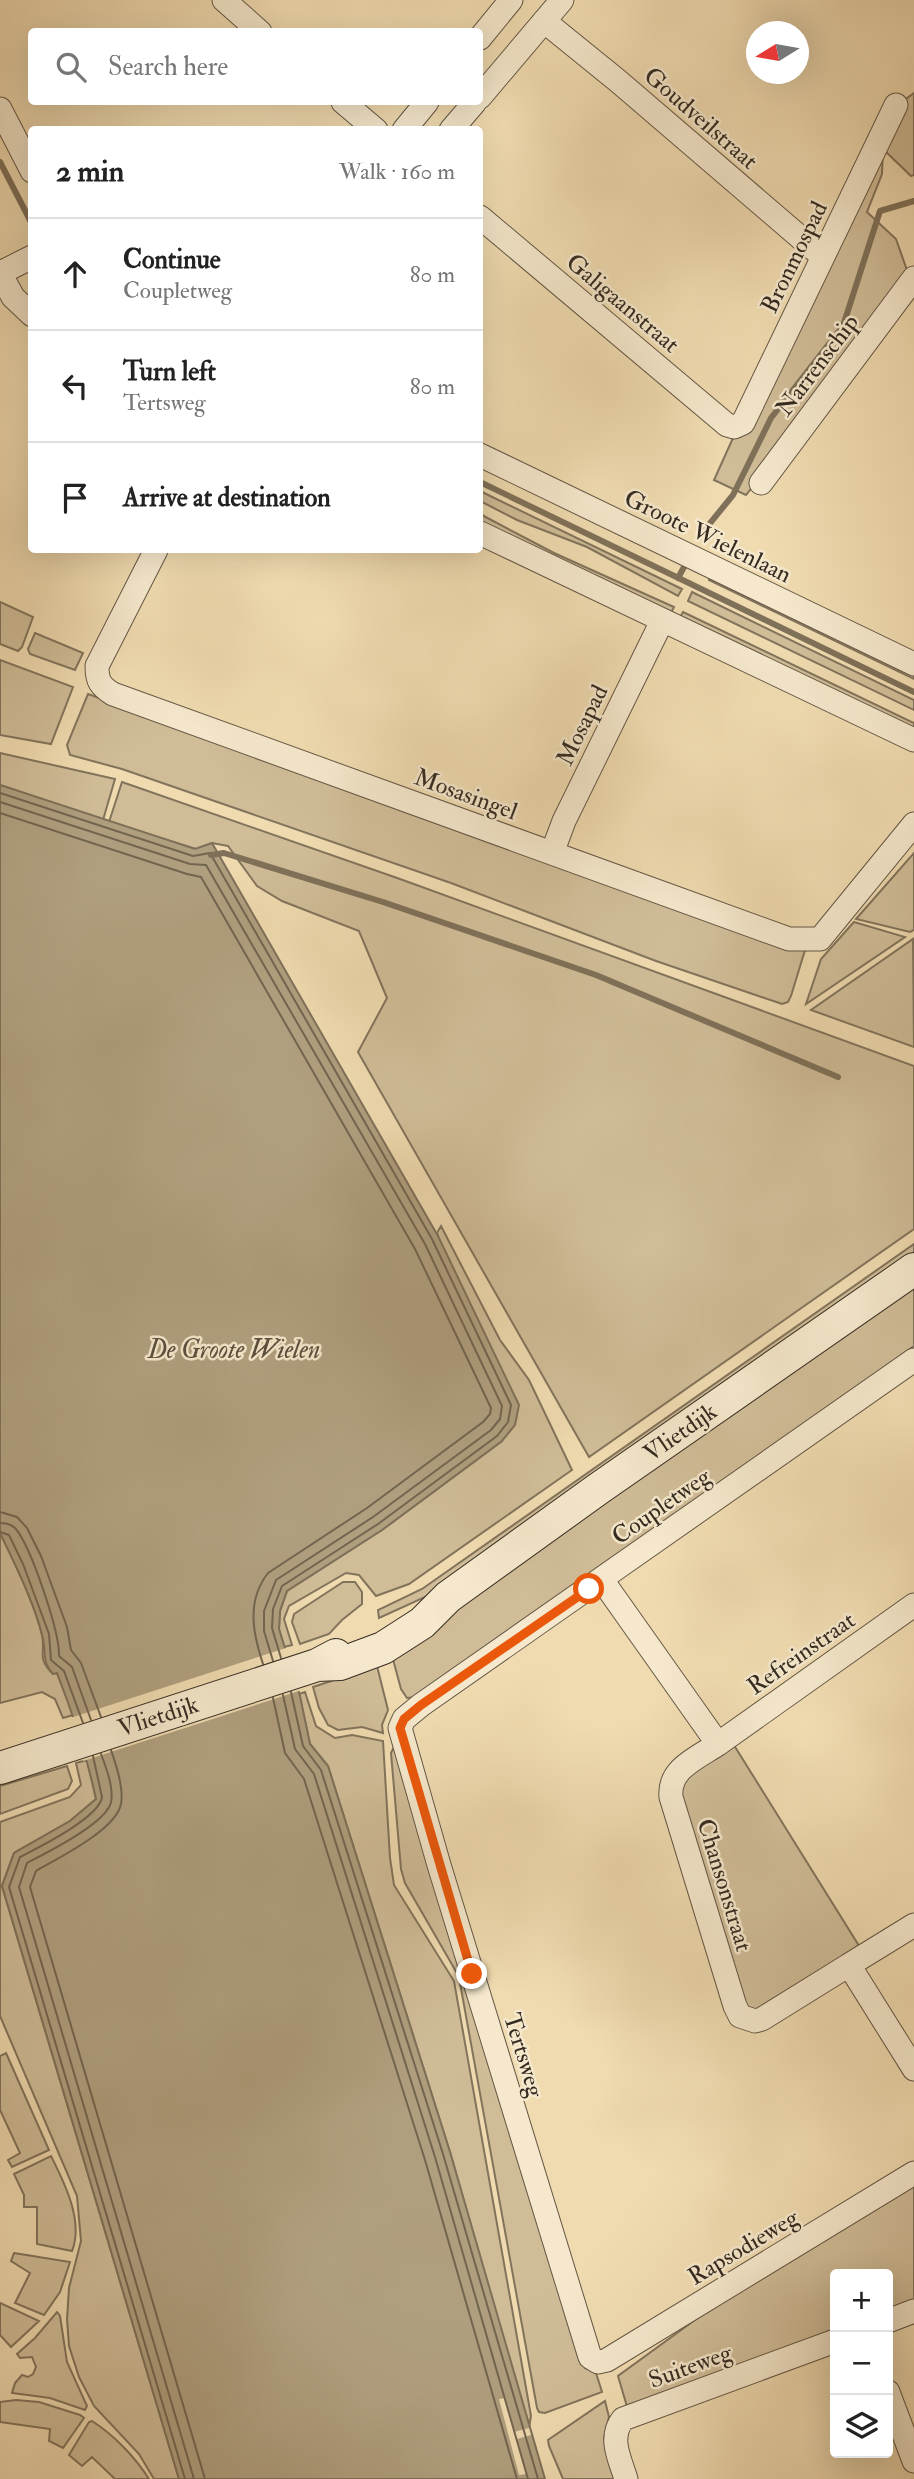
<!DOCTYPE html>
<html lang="en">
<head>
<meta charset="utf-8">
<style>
  :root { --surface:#fff; --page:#f2f2f2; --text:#222; --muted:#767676; --line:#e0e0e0 }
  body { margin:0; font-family:"IM FELL Double Pica",serif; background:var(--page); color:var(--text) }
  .controls { position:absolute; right:21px; bottom:21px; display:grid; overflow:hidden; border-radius:7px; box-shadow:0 7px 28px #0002 }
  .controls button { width:63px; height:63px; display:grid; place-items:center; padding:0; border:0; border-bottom:2px solid var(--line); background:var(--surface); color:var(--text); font:35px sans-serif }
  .compass { position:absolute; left:746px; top:21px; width:63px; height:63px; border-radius:50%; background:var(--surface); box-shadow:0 7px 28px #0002; rotate:259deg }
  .stop { position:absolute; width:21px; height:21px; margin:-16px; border:5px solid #ea580c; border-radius:50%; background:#fff }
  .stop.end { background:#ea580c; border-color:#fff; box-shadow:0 2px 7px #0008 }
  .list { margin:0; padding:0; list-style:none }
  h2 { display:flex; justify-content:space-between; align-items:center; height:91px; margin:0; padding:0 28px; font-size:30px }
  h2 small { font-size:23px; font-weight:400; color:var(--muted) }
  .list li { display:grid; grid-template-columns:46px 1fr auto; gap:21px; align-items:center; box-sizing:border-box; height:112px; padding:0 28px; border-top:2px solid var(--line) }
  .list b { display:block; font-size:26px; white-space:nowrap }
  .list p { margin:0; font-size:23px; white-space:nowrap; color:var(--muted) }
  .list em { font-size:23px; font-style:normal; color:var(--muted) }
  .icon { flex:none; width:38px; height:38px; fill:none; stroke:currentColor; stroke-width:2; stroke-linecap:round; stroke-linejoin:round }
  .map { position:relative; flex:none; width:914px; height:2479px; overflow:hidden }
  .search { position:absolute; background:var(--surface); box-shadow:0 7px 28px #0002; left:28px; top:28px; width:455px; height:77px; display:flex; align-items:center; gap:18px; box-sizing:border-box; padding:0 24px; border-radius:7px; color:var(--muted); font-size:26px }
  .panel { position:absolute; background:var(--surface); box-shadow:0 7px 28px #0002; left:28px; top:126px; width:455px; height:427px; border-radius:7px }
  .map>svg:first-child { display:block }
  .green { fill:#d0bd98; stroke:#82745c; stroke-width:2 }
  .water { fill:#b09f7f; stroke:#7f7159; stroke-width:2 }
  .pier { fill:#f0dbb0 }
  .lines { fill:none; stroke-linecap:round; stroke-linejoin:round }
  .shore { stroke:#726550; stroke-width:2 }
  .stream { stroke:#7f7159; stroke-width:6 }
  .street-casing { stroke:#645745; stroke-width:25 }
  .secondary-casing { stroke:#352b21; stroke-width:34 }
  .street { stroke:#f5e8cc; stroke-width:23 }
  .secondary { stroke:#f5e8cc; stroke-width:32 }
  .route { stroke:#ea580c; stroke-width:9 }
  .labels { text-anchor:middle; stroke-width:5; stroke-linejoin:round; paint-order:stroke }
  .street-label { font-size:24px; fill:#352b21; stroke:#f5e8cc }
  .water-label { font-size:26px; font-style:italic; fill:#5a4e3d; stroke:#f5e8cc }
</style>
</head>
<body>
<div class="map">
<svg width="914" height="2479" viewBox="0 0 914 2479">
  <rect width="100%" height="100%" fill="#f0dbb0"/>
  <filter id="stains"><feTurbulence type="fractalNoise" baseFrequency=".00286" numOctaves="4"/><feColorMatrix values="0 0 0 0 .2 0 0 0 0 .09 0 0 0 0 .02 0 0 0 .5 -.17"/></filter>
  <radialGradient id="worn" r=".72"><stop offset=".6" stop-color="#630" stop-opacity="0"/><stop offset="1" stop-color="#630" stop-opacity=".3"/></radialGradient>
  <path class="green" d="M 914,93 L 914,175 L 911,176 L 883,149 L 882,174 L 867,212 L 896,239 L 908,273 L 793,435 L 746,495 L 714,480 L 733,438 L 903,101 Z
    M 480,491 L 682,589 L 678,596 L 587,547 L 517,520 L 480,501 Z
    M 480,514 L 554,553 L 674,607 L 669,617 L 480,526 Z
    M 712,574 L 914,671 L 914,679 L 709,580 Z
    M 692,592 L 914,700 L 914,710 L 688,601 Z
    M 0,602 L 33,617 L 22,647 L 18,651 L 0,644 Z
    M 683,612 L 914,723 L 914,734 L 678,621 Z
    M 35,633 L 83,653 L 75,670 L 30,654 L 28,649 Z
    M 0,660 L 73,687 L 51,744 L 0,735 Z
    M 88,694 L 805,950 L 791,996 L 788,1002 L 782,1004 L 656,961 L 451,883 L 122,769 L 70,755 L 67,745 Z
    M 0,753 L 115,779 L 103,820 L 0,785 Z
    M 122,782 L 400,879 L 914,1066 L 914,1229 L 589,1457 L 358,1052 L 387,998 L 359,931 L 282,901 L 257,886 L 228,846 L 212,843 L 196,849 L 109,822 Z
    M 914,853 L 914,930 L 910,932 L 856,919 Z
    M 854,922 L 905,937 L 806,1004 L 821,959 Z
    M 913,939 L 914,1047 L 811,1010 Z
    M 441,1226 L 500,1340 L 529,1380 L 572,1470 L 409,1584 L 376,1596 L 359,1575 L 346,1573 L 289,1606 L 284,1619 L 292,1645 L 284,1647 L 279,1629 L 280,1611 L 287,1591 L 382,1530 L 502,1441 L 437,1233 Z
    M 914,1244 L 914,1257 L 434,1593 L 379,1618 L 378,1610 L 422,1589 Z
    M 914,1280 L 914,1346 L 417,1697 L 407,1698 L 401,1689 L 391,1652 Z
    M 0,1533 C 15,1563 34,1602 42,1635 C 46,1653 36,1658 53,1674 L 57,1673 L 73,1715 L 63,1718 L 55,1699 L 42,1692 L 0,1703 Z
    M 343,1582 L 355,1582 L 362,1592 L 362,1604 L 342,1620 L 329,1634 L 300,1644 L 292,1622 L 294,1614 Z
    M 377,1666 L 388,1710 L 382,1725 L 383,1733 L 362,1727 L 338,1730 L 328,1725 L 319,1708 L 313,1687 Z
    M 305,1692 L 316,1726 L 335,1738 L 352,1735 L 383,1741 L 390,1858 L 394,1885 L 454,1981 L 531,2416 L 529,2428 L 450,2152 L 328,1766 L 310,1744 L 299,1694 Z
    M 732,1742 L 861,1949 L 759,2013 L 743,2004 L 677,1791 L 681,1779 Z
    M 394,1747 L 464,1974 L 458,1975 L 405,1883 L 401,1869 L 391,1753 Z
    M 87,1760 L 96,1799 L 70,1821 L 14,1853 L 2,1886 L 179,2479 L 154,2479 L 139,2454 L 94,2406 L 79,2377 L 69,2346 L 67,2319 L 69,2288 L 81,2241 L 77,2196 L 0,2016 L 0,1822 L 70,1797 L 81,1785 L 76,1763 Z
    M 67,1766 L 72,1781 L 68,1789 L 0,1814 L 0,1786 Z
    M 466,1980 L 576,2346 L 585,2368 L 596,2373 L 602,2392 L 545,2413 L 539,2412 L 537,2408 L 460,1983 Z
    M 6,2053 L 49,2150 L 12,2167 L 8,2160 L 20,2153 L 0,2110 L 0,2056 Z
    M 51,2156 C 64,2182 84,2221 72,2251 L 37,2244 L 37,2207 L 24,2207 L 24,2195 L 14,2174 Z
    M 914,2185 L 914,2301 L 888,2311 L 888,2274 L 835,2274 L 835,2331 L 628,2410 L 618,2376 L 699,2317 Z
    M 14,2253 L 70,2262 L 60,2292 L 44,2315 L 15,2303 L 30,2273 L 11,2261 Z
    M 0,2303 L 39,2321 L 11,2347 L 0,2335 Z
    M 57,2312 L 60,2316 L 67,2362 L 87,2406 L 85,2410 L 50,2398 L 12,2393 L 15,2383 L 22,2375 L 28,2377 L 33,2374 L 36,2367 L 32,2357 L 20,2358 L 17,2354 L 35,2338 Z
    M 16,2400 L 39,2402 L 80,2415 L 84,2418 L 63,2448 L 49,2441 L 50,2429 L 0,2422 L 0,2402 Z
    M 605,2401 L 609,2417 L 604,2438 L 617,2479 L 563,2479 L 549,2446 L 548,2440 Z
    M 92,2421 C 114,2435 135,2457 149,2479 L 115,2479 L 92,2457 L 82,2466 L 69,2455 L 89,2422 Z"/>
  <path class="water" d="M 0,785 L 195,849 L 212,843 L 438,1236 L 519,1405 L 515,1425 L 502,1441 L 382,1530 L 287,1591 L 280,1611 L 279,1629 L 300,1696 L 310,1744 L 328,1766 L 450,2152 L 545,2479 L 179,2479 L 2,1886 L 14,1853 L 70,1821 L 96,1799 C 87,1756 73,1714 57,1673 L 53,1674 C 42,1662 46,1654 43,1639 C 36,1606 15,1564 0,1533 Z"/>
  <path class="pier" d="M 289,1647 L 302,1690 L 83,1761 L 70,1718 Z
    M 505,2398 L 514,2432 L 529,2428 L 531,2435 L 517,2439 L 526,2474 L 519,2475 L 499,2399 Z"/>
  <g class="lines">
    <path class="shore" d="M 0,793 L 193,856 L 210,853 L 432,1239 L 511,1405 L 508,1422 L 497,1436 L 378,1524 L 282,1586 L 273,1609 L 272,1628 L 281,1658
      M 0,802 L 190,864 L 206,865 L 425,1244 L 502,1406 L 500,1419 L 491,1430 L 373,1517 L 276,1580 L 264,1611 L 264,1631 L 273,1661
      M 0,813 L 187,874 L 201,877 L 415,1249 L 491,1408 L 490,1414 L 483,1422 L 367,1508 L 268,1573 C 246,1601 253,1634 263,1664
      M 0,1512 L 17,1517 L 27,1528 L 41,1556 L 67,1627 L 71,1650 L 81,1663 L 101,1717
      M 0,1523 C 6,1523 11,1524 15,1528 C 31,1546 60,1633 59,1656 L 72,1667 L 91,1720
      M 0,1532 L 9,1535 L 23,1564 L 49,1634 L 51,1660 L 64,1671 L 83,1723
      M 291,1692 L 303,1746 L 321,1770 L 443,2154 L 538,2479
      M 283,1695 L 295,1749 L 314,1774 L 435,2157 L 528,2479
      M 273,1698 L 285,1753 L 304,1779 L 425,2160 L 517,2479
      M 111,1750 C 116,1765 124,1788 121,1804 C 116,1830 58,1858 36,1871 L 30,1887 L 205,2479
      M 101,1754 C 106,1767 114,1788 111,1802 C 107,1823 46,1853 27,1863 L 19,1887 L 194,2479
      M 93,1756 L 102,1797 C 99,1818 39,1847 20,1857 L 9,1887 L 185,2479"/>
    <path class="stream" d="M 0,162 L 32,224
      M 480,482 L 914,692
      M 698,538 L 733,495 L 771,418 L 843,326 L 880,211 L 914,201
      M 678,578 L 684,567
      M 211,855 L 224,853 L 383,902 L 596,975 L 838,1077"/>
    <g class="street-casing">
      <path id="street" d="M 224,0 L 260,32
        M 544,21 L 618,81 L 823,257
        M 480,38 L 511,0
        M 480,97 L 562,0
        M 343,102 L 376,130
        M 0,109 L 32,171
        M 404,130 L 427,102
        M 451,130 L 475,102
        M 480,217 L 727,425 L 734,427 L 743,423 L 896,105
        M 0,273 L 13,297 L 32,315
        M 0,273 L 32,257
        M 480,455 L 914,664
        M 761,483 L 914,278
        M 480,533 L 914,740
        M 156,550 L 97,666 C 97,681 100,686 113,694 L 789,939 L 820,939 L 914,824
        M 552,853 L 564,821 L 662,621
        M 914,1360 L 421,1705 L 404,1719 L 400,1728 L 439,1865 L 590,2357 L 598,2362 L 607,2360 L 914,2173
        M 602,1580 L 718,1744 C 697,1758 668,1769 671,1797 L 735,2006 L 740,2016 L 755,2021 L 762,2019 L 849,1965 L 914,2069
        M 718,1744 L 914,1605
        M 849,1965 L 914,1925
        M 888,2321 L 914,2311
        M 888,2392 L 914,2461
        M 626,2479 C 620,2459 608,2438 623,2419 L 835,2341"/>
    </g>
    <g class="secondary-casing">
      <path id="secondary" d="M 317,1665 L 340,1664 L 383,1648 L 422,1623 L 448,1597 L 598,1489 L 914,1269
        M 0,1768 L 317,1665 L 336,1655"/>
    </g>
    <use href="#street" class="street"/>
    <use href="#secondary" class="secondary"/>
  </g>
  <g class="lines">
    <path class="route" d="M 472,1974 L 400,1728 L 404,1719 L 421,1705 L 589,1589"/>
  </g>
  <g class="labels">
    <g class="street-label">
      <text transform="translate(701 118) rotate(41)" y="8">Goudveilstraat</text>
      <text transform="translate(794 257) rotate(-64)" y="8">Bronmospad</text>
      <text transform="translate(623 303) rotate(40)" y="8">Galigaanstraat</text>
      <text transform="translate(817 365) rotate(-53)" y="8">Narrenschip</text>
      <text transform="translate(708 536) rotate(26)" y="8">Groote Wielenlaan</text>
      <text transform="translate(582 725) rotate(-64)" y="8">Mosapad</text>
      <text transform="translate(466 794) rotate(20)" y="8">Mosasingel</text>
      <text transform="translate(680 1432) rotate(-35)" y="8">Vlietdijk</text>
      <text transform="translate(661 1506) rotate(-35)" y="8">Coupletweg</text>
      <text transform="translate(801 1653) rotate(-35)" y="8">Refreinstraat</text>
      <text transform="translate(158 1716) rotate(-18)" y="8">Vlietdijk</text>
      <text transform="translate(725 1885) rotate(73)" y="8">Chansonstraat</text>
      <text transform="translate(524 2055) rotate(73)" y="8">Tertsweg</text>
      <text transform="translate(743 2247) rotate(-31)" y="8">Rapsodieweg</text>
      <text transform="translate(690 2366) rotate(-20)" y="8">Suiteweg</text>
    </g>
    <g class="water-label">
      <text x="234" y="1358">De Groote Wielen</text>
    </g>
  </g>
  <rect width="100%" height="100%" filter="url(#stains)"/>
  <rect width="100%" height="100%" fill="url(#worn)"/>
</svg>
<div class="controls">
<button>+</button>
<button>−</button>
<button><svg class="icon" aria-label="layers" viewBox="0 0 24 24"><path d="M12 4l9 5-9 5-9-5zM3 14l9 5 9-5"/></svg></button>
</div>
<svg class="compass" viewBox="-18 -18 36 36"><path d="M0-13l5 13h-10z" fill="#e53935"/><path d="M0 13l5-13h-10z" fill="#767676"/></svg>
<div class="stop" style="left:589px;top:1589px"></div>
<div class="stop end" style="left:472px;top:1974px"></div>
<div class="search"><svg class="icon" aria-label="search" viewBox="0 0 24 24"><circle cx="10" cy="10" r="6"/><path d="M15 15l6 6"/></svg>Search here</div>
<section class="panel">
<h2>2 min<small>Walk · 160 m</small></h2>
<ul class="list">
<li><svg class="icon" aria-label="ahead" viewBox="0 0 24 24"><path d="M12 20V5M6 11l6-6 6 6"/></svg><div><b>Continue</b><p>Coupletweg</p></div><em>80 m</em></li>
<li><svg class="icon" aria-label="left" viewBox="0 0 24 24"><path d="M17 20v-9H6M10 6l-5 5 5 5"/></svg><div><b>Turn left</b><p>Tertsweg</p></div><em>80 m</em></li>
<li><svg class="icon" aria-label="arrive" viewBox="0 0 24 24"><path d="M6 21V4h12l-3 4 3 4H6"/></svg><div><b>Arrive at destination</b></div></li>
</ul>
</section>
</div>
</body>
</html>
